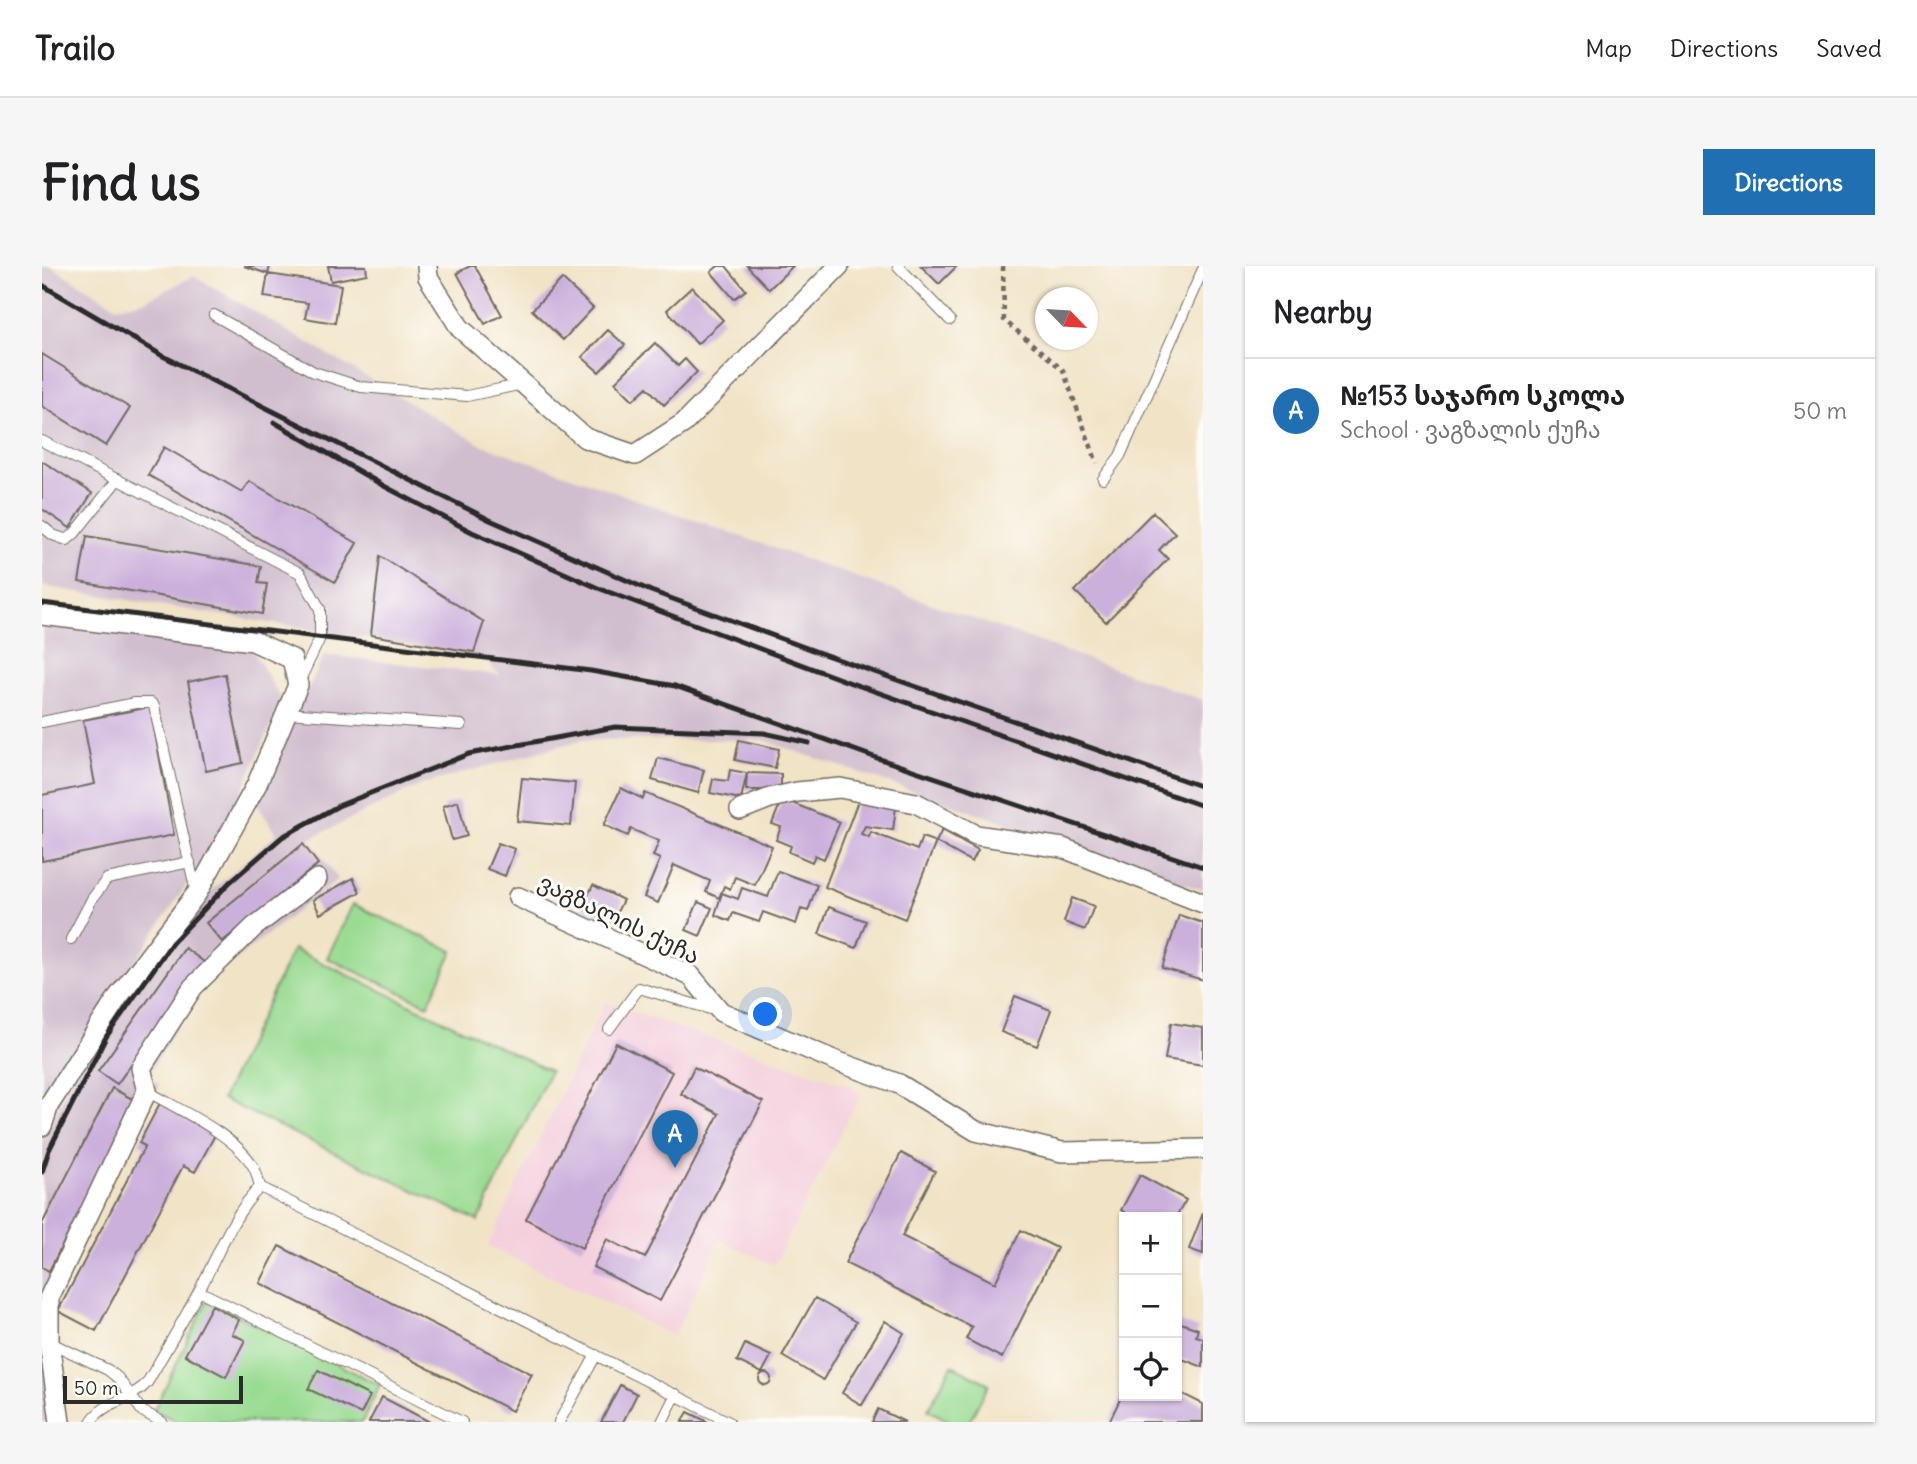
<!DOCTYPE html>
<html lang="en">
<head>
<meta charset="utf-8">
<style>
  :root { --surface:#fff; --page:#f6f6f6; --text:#202124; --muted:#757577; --line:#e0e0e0; --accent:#1f6fb2 }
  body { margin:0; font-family:Delius,"Noto Sans Georgian",sans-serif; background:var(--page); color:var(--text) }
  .controls { position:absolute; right:21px; bottom:21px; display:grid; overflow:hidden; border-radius:0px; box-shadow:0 2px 5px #0004 }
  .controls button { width:63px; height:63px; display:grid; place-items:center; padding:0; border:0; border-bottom:2px solid var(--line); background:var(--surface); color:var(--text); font:35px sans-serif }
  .compass { position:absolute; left:993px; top:21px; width:63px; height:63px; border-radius:50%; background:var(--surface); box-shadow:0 2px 5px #0004; rotate:115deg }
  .scale { position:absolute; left:21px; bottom:18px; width:180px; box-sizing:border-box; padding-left:7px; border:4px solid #2b2b2b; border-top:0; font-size:19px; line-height:24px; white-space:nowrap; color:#2b2b2b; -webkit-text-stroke:5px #fdfcf7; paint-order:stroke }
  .you { position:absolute; left:724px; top:749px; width:24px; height:24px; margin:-18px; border:5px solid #fff; border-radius:50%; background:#1a73e8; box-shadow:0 0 0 10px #1a73e833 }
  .badge { display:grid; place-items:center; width:46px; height:46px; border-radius:50%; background:var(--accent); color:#fff; font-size:23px; font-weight:700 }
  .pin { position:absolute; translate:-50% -58px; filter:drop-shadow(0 2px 4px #0008) }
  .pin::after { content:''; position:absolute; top:37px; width:24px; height:21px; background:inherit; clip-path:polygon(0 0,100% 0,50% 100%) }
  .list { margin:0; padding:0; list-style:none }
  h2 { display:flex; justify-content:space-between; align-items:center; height:91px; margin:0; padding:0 28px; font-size:30px }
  h2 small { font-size:23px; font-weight:400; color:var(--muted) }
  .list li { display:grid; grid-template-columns:46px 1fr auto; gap:21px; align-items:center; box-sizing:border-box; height:105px; padding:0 28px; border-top:2px solid var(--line) }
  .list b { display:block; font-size:26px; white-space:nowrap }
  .list p { margin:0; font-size:23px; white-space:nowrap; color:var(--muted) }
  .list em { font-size:23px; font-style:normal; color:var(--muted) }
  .icon { flex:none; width:38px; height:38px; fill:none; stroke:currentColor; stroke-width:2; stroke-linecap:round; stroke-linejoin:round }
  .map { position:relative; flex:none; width:1161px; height:1156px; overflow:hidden; border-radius:0px }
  header { display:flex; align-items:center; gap:42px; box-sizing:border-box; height:98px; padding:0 35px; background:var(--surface); border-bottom:2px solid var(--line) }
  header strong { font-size:33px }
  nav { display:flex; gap:38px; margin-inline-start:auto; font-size:24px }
  .intro { display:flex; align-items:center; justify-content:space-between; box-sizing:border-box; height:168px; padding:0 42px }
  h1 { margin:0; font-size:49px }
  .button { padding:18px 32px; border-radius:0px; background:var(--accent); color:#fff; font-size:24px; font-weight:700 }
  main { display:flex; gap:42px; padding:0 42px }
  aside { flex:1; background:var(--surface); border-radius:0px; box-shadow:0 2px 5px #0004 }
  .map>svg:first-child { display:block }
  .built { fill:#f4cfdd }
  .industrial { fill:#d0bdcd }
  .green { fill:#9adb92; stroke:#62835e; stroke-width:2 }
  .building { fill:#ccb0dc }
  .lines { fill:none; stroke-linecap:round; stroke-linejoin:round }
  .lane-casing { stroke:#706b61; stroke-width:12 }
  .street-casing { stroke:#706b61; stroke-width:22 }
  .path { stroke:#706b61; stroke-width:4.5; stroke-dasharray:5 5; stroke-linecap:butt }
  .lane { stroke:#fff; stroke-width:10 }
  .street { stroke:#fff; stroke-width:19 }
  .rail { stroke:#2b2b2b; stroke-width:5 }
  .labels { text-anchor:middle; stroke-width:6; stroke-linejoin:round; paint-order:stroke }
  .street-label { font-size:23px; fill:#2b2b2b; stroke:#fdfcf7 }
</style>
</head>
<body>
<header>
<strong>Trailo</strong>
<nav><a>Map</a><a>Directions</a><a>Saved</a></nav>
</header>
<div class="intro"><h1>Find us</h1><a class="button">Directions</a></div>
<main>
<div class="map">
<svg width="1161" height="1156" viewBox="0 0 1161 1156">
  <rect width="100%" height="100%" fill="#fdfcf7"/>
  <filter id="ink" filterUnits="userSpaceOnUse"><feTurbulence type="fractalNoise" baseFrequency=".0143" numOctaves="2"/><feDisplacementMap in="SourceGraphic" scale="14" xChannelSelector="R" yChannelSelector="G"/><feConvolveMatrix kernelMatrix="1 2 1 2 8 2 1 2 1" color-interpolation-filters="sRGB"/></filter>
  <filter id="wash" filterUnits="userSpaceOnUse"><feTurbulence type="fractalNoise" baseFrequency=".00686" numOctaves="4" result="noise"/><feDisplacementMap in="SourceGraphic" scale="28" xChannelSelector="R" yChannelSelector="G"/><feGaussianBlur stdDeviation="1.57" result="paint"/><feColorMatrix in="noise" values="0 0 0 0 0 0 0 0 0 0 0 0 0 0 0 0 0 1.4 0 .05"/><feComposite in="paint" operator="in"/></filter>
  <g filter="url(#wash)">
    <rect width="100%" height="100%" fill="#f1e3c6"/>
    <path class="built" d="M 563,736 L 811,821 L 818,829 L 732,999 L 678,974 L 632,1070 L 446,980 Z"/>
    <path class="industrial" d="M 0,0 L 8,0 L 75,41 L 102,35 L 152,10 L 438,178 L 1161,434 L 1161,624 L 721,474 L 539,474 L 381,518 L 267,573 L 296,613 L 157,722 L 105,811 L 117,818 L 0,1053 L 13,1156 L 0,1156 L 0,874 L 34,806 L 80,734 L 161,632 L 235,568 L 213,535 L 282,389 L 458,409 L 439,391 L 0,320 Z
      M 0,359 L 211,385 L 240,434 L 187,555 L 6,827 L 0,822 Z"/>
    <path class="green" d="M 311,638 L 411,685 L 386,739 L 285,692 Z
      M 251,683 L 508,805 L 436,955 L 180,833 Z
      M 165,1035 L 338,1119 L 320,1156 L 136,1156 L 112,1144 Z
      M 910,1099 L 947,1118 L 927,1156 L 909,1156 L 886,1144 Z"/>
    <g id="blocks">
      <path class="building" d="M 202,0 L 228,0 L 226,8 L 299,19 L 293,57 L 263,52 L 266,37 L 222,31 L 226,8 Z
        M 286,0 L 324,0 L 325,8 L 289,15 Z
        M 428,0 L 433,0 L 460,49 L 443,58 L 415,7 Z
        M 676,0 L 684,0 L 704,24 L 692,33 L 669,6 Z
        M 705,0 L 751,0 L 727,23 Z
        M 879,0 L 915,0 L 897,18 Z
        M 520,13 L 551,42 L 521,74 L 490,44 Z
        M 650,21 L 681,54 L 655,78 L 625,44 Z
        M 566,64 L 583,79 L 557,106 L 540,91 Z
        M 613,77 L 636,100 L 643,93 L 655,106 L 622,139 L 605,121 L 591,134 L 573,116 Z
        M 0,88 L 88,142 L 64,180 L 0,140 Z
        M 122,181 L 200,226 L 207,215 L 315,277 L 293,316 L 106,209 Z
        M 0,195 L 50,227 L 28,262 L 0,243 Z
        M 1111,246 L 1133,267 L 1117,284 L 1126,293 L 1064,356 L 1033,325 Z
        M 45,270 L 219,300 L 216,317 L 225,318 L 220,348 L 37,316 Z
        M 338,290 L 442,356 L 432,386 L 329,369 Z
        M 183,408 L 201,497 L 164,505 L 146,416 Z
        M 108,441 L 132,569 L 0,595 L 0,529 L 53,518 L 41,454 Z
        M 697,474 L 737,483 L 733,502 L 693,494 Z
        M 616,492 L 662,504 L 656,527 L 610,514 Z
        M 688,504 L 705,507 L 699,533 L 668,527 L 671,513 L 686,515 Z
        M 705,507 L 739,508 L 739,524 L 704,524 Z
        M 480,512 L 533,517 L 529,560 L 475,555 Z
        M 579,522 L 601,533 L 603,527 L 730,580 L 713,619 L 693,611 L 688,623 L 682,620 L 677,632 L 664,626 L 668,615 L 632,599 L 616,637 L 602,631 L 618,593 L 611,590 L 617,575 L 589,563 L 586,570 L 562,559 Z
        M 740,533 L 798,556 L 782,593 L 773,589 L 770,596 L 747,586 L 749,580 L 734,574 L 739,561 L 730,558 Z
        M 416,535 L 425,570 L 410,574 L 401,540 Z
        M 816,535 L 854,541 L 851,564 L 823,560 L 819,568 L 827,571 L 829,566 L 875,584 L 880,571 L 894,576 L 863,653 L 783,621 Z
        M 900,564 L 936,584 L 930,596 L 894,576 Z
        M 456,577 L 473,583 L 463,610 L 445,603 Z
        M 261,578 L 276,598 L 180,676 L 164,657 Z
        M 736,605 L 775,619 L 766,645 L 759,643 L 754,658 L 721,646 L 717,656 L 691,647 L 688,655 L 673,649 L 680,627 L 696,633 L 700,622 L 726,631 Z
        M 311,612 L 318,626 L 278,648 L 271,634 Z
        M 551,619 L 581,634 L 570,656 L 540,642 Z
        M 1030,632 L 1052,640 L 1043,664 L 1022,656 Z
        M 656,636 L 670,642 L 658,670 L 644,664 Z
        M 787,641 L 824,655 L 814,682 L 777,668 Z
        M 1137,649 L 1161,657 L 1161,714 L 1120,702 Z
        M 143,682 L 162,696 L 75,818 L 56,805 Z
        M 973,730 L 1009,744 L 995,780 L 959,766 Z
        M 1129,757 L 1161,762 L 1161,799 L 1123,793 Z
        M 574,777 L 630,806 L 540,982 L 484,953 Z
        M 652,801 L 721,836 L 618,1035 L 551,1001 L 565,973 L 603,992 L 677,848 L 639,828 Z
        M 70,822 L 94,835 L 7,1005 L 0,1001 L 0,958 Z
        M 118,837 L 174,867 L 153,906 L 141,900 L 54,1065 L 16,1045 L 103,880 L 97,877 Z
        M 859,887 L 893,905 L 860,970 L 953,1017 L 979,964 L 1015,982 L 960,1092 L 924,1073 L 930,1061 L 803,997 Z
        M 1098,909 L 1144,934 L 1134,951 L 1091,951 L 1079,944 Z
        M 1161,947 L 1161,988 L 1147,983 Z
        M 237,980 L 490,1108 L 470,1145 L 218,1017 Z
        M 773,1032 L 814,1056 L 781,1114 L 740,1090 Z
        M 170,1039 L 197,1054 L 190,1068 L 203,1074 L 184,1111 L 143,1089 Z
        M 843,1055 L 862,1067 L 820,1139 L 800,1127 Z
        M 1136,1056 L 1156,1063 L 1154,1070 L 1161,1072 L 1161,1101 L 1135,1091 Z
        M 703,1078 L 729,1090 L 720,1107 L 695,1095 Z
        M 276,1104 L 328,1130 L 319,1148 L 266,1123 Z
        M717 1113a6 6 0 1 1 12 0a6 6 0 1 1-12 0Z
        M 578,1119 L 595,1128 L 581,1156 L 559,1156 Z
        M 1082,1125 L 1082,1130 L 1135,1130 L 1135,1125 L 1161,1138 L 1161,1156 L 1067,1156 Z
        M 340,1131 L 388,1156 L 327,1156 Z
        M 836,1143 L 863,1156 L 830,1156 Z
        M 646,1146 L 666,1156 L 640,1156 Z"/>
    </g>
  </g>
  <g filter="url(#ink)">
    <use href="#blocks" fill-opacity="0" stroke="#706b61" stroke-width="2"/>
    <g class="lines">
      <g class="lane-casing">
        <path id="lane" d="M 856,0 L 908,54
          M 172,49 L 272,106 L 319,121 L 425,130 L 481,118
          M 0,175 L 258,307 L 278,343 L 278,372 L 257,416
          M 1061,213 L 1078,190 L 1161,3
          M 0,260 L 11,269 L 25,274 L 33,267 L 76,213
          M 244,447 L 419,459
          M 0,456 L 93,437 L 109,437 L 112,440 L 154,626
          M 29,673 L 50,633 L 65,613 L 148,596
          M 567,763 L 597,722 L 675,745
          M 105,825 C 137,844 192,868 211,900 C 215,906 216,914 218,921
          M 157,1025 L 420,1156
          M 7,1076 L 66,1104 L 76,1112 L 100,1145 L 120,1156
          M 49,1156 C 60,1136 90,1134 105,1117 C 123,1086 141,1055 158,1023 C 176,989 190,949 218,921 L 687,1156
          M 517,1156 L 554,1089
          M 620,1156 L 634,1128"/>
      </g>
      <g class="street-casing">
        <path id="street" d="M 385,0 L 386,11 L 418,62 L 543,172 L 593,189 L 642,157 L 797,0
          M 0,349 L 211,375 L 250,393 L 256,419 L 215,518 L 155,627 L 76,731 L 7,839 L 0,860
          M 698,544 L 728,532 L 755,526 L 798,522 L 874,537 L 934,569 L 1021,582 L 1161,637
          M 476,631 L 649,710 L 679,746 L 794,795 L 857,818 L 934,865 L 1020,886 L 1161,883
          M 18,1156 L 7,1076 L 7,1032 L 105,825 L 99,802 L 151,721 L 212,661 L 275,613"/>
      </g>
      <path class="path" d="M 961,0 L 962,54 L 1021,104 L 1055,197"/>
      <use href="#lane" class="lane"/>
      <use href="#street" class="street"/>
      <path class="rail" d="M 0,19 L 121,90 L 448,254 L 609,325 L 781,388 L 1161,521
        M 232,156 L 342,220 L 430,266 L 556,322 L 809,417 L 1161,540
        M 0,337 L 549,405 L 633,420 L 835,492 L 1161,601
        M 0,906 L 7,884 L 64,771 L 130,677 L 188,616 L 240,571 L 296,540 L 427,488 L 573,461 L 722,467 L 767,477"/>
    </g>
  </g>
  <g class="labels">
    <g class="street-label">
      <text transform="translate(577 653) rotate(26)" y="8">ვაგზალის ქუჩა</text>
    </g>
  </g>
</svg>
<div class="controls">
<button>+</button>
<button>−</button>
<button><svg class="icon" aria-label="locate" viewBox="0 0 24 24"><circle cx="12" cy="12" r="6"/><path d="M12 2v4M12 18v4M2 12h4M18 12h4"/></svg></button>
</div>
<svg class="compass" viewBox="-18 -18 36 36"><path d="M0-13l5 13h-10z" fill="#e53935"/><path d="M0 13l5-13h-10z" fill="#757577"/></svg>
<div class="scale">50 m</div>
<div class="you"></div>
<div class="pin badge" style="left:633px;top:902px">A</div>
</div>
<aside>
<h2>Nearby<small></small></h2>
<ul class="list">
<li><span class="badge">A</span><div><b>№153 საჯარო სკოლა</b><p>School · ვაგზალის ქუჩა</p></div><em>50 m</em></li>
</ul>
</aside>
</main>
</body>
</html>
